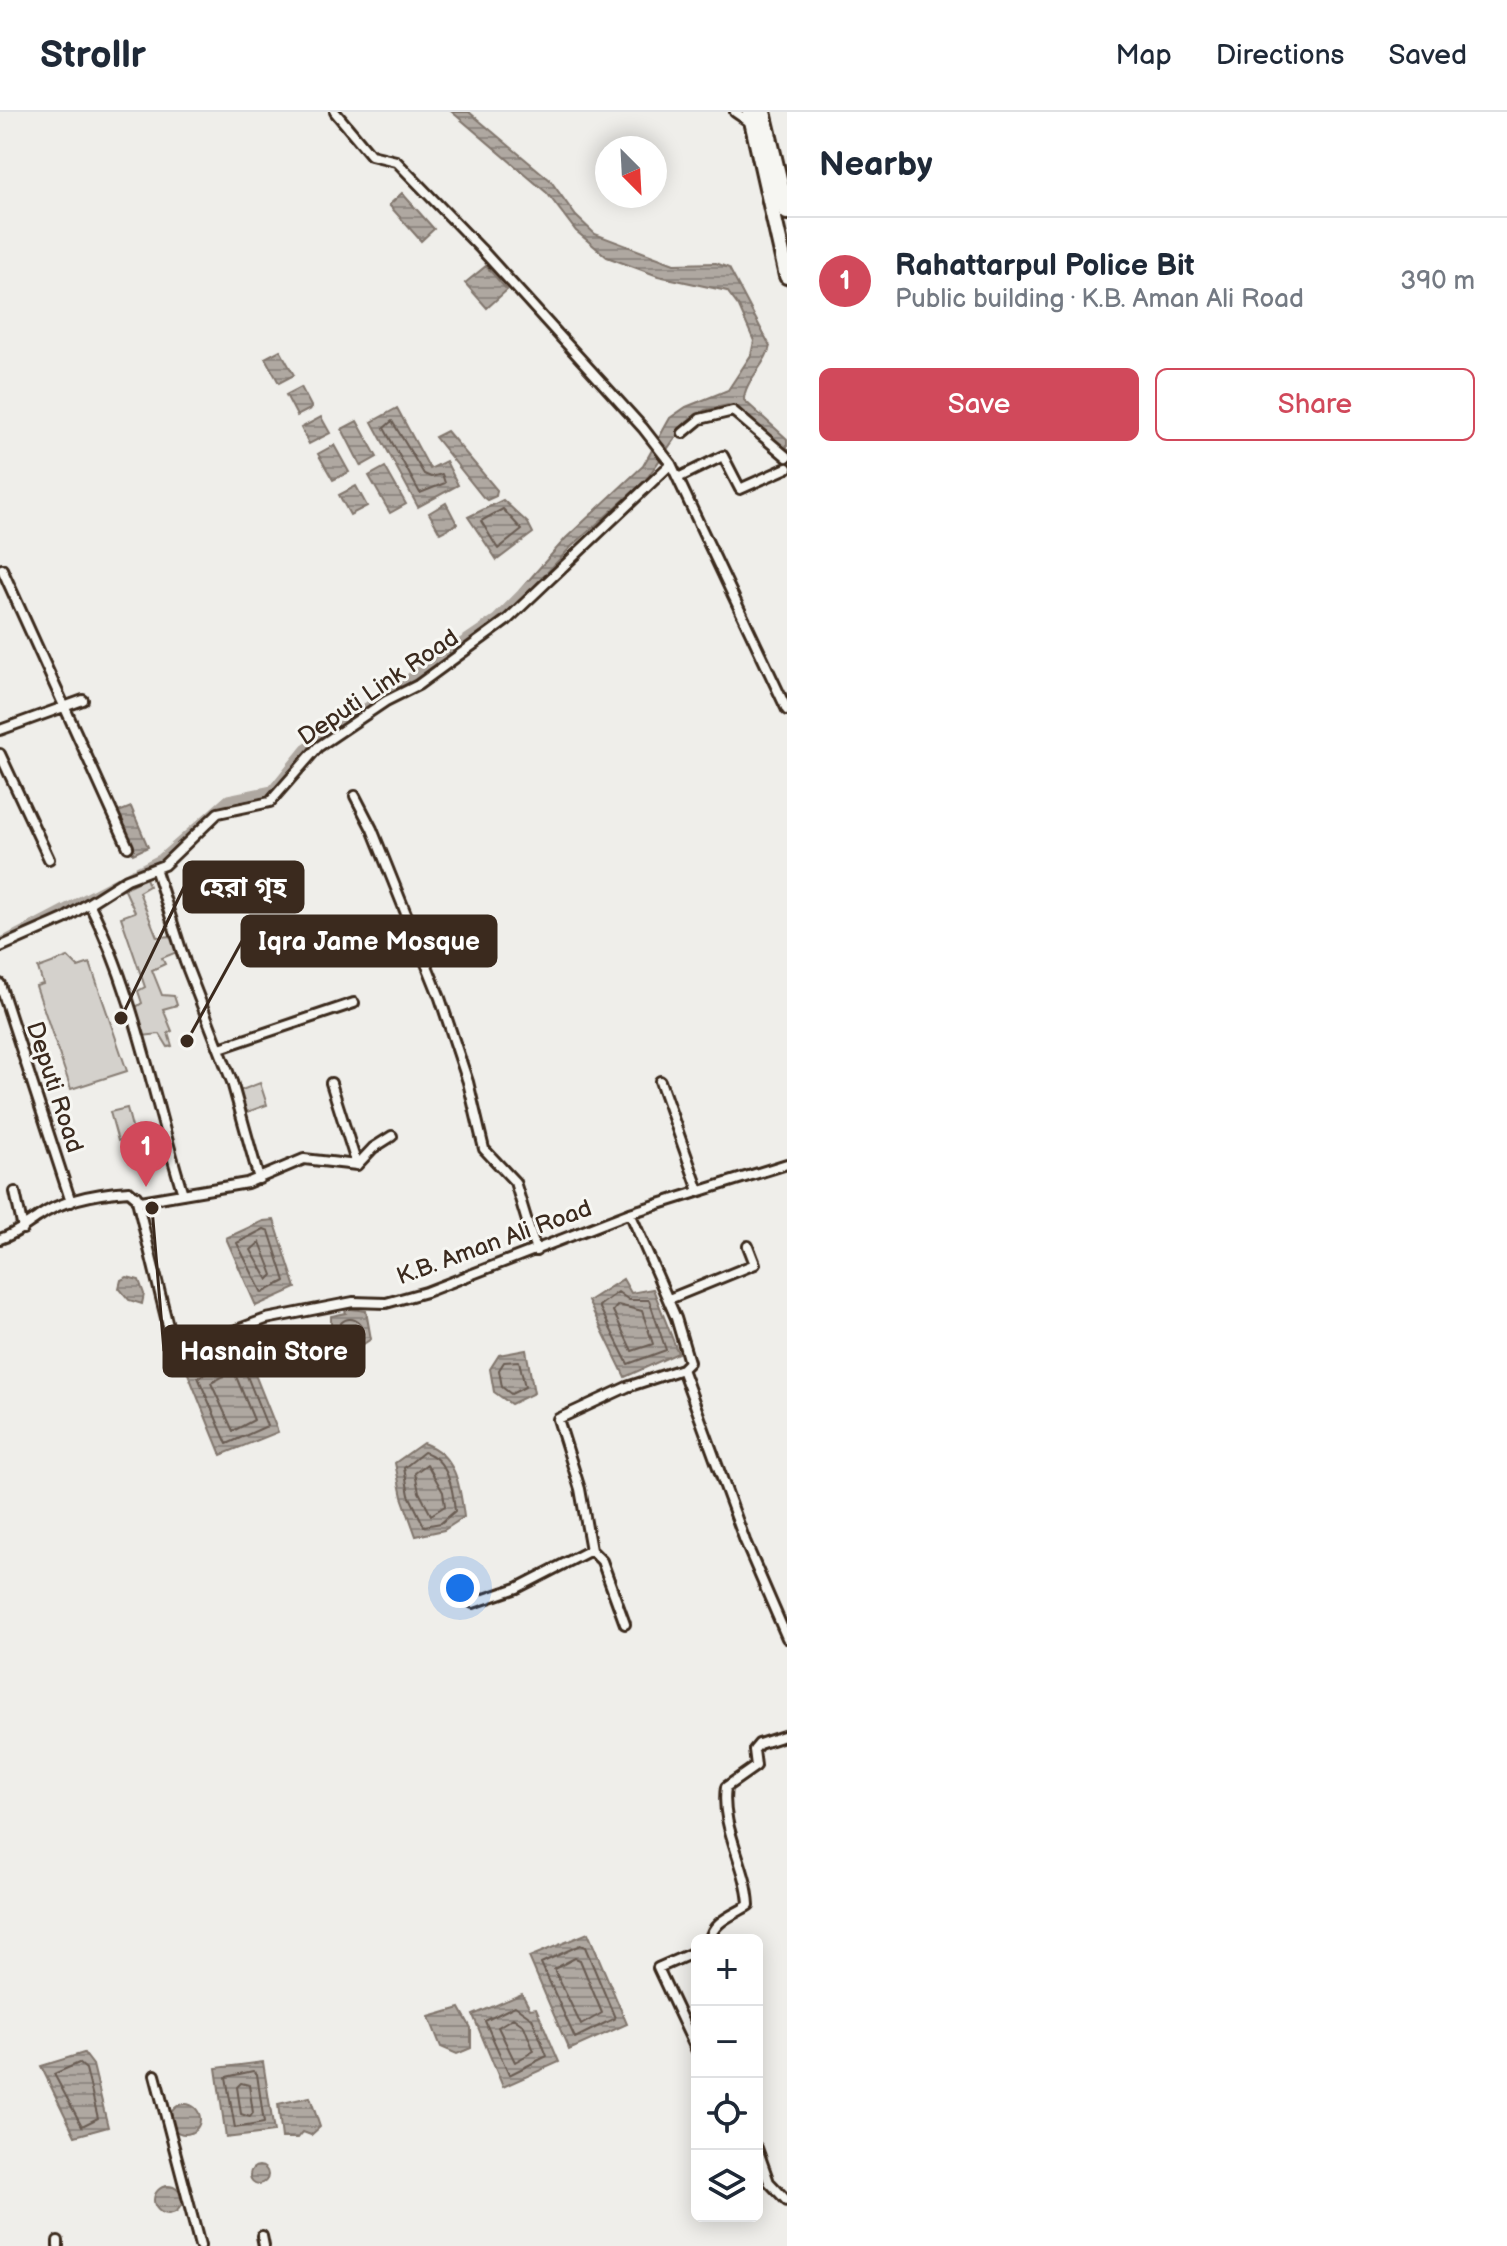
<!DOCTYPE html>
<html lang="en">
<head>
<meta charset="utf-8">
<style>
  :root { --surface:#fff; --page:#f6f6f7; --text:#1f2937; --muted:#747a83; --line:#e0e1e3; --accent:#d1495b }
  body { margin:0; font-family:"Balsamiq Sans","Noto Sans Bengali",sans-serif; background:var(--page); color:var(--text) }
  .controls { position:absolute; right:24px; bottom:24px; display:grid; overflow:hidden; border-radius:12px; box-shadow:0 4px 20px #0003 }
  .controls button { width:72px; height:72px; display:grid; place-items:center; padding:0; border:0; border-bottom:2px solid var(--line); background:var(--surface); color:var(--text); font:40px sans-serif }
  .compass { position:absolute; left:595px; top:24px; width:72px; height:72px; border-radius:50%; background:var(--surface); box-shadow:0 4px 20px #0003; rotate:156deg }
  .you { position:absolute; left:460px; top:1476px; width:28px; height:28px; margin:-20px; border:6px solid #fff; border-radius:50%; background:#1a73e8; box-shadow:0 0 0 12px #1a73e833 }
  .badge { display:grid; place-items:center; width:52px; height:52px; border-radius:50%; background:var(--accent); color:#fff; font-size:26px; font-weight:700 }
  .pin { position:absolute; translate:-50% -66px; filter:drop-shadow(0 2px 4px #0008) }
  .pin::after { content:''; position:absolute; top:42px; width:28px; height:24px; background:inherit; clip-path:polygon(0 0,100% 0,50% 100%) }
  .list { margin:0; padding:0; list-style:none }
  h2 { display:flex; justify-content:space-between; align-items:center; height:104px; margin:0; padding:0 32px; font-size:34px }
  h2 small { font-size:26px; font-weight:400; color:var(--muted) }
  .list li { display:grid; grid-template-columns:52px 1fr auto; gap:24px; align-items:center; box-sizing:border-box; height:128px; padding:0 32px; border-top:2px solid var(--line) }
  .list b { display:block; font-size:30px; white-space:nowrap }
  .list p { margin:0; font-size:26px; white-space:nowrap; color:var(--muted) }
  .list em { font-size:26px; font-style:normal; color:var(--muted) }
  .actions { display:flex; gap:16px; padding:24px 32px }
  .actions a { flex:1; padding:18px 0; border:2px solid var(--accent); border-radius:12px; text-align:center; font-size:28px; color:var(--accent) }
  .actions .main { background:var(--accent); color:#fff }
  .icon { flex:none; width:44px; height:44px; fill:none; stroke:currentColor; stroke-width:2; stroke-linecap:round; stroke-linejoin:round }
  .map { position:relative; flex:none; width:787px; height:2134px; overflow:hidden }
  header { display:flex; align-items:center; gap:48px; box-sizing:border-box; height:112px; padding:0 40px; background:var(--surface); border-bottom:2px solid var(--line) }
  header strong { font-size:38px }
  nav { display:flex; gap:44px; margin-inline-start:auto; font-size:28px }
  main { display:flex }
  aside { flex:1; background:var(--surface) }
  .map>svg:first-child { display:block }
  .grass { fill:#d4d1cc; stroke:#887e75; stroke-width:2 }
  .water { fill:url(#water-rules); stroke:#81766d; stroke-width:2 }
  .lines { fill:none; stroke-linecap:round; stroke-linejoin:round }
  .shore { stroke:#695c52; stroke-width:2 }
  .canal { stroke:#afa8a1; stroke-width:9 }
  .street-casing { stroke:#3b2a1e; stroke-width:14 }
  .highway-casing { stroke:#3b2a1e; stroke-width:20 }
  .street { stroke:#f6f6f2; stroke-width:8 }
  .highway { stroke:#f6f6f2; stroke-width:14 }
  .labels { text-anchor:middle; stroke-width:6; stroke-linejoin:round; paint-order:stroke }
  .street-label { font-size:24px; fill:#3b2a1e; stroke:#f6f6f2 }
  .leader { fill:none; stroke:#3b2a1e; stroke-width:3 }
  .callout-dot { fill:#3b2a1e; stroke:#f6f6f2; stroke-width:3 }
  .callout { fill:#3b2a1e; stroke:#3b2a1e; stroke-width:3 }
  .callout-label { font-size:26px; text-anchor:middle; font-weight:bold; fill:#fff }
</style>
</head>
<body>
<header>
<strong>Strollr</strong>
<nav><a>Map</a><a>Directions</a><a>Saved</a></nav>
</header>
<main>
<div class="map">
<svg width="787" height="2134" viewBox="0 0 787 2134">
  <defs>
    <pattern id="water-rules" width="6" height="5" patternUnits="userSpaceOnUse" patternTransform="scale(2)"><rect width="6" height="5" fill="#afa8a1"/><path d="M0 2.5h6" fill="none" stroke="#908983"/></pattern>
  </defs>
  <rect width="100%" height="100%" fill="#efeeea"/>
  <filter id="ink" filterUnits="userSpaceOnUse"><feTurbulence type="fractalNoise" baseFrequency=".0125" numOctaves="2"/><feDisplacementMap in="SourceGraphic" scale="16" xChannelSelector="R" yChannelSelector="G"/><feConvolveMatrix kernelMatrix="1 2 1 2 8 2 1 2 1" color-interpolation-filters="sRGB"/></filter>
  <g filter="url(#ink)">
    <path class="grass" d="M 146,766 L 149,774 L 139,780 L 157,825 L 173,824 L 177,840 L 162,846 L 165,852 L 152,858 L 162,883 L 174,884 L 177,893 L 163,897 L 172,919 L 168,921 L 172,934 L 168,935 L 160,922 L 142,924 L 133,897 L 142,891 L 138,879 L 145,875 L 121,805 L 135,800 L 124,776 Z
      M 68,845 L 78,855 L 90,851 L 127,959 L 71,977 L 36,874 L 43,872 L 38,856 Z
      M 260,971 L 267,993 L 247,1000 L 239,979 Z
      M 127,996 L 134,1023 L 118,1029 L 110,1000 Z"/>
    <path class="water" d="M 452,0 L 469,0 L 550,68 L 576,104 L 595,122 L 674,152 L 716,151 L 729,156 L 770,234 C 766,254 744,269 744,288 L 787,327 L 787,340 L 728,293 L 705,298 L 687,309 L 645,369 L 571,435 L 527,482 L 520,478 L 566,426 L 643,354 L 670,306 L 686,295 L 728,278 L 751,243 L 754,229 L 739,195 L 727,179 L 658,164 L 607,145 L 576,119 L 547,81 Z
      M 402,81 L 434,117 L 421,129 L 389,93 Z
      M 486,154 L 507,178 L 487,196 L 465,171 Z
      M 280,238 L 294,263 L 279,271 L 265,246 Z
      M 301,275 L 312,296 L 297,304 L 286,283 Z
      M 397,296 L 430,357 L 446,349 L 458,373 L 418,395 L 372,310 Z
      M 321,305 L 330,321 L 309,332 L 301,316 Z
      M 357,309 L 377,345 L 361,354 L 342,317 Z
      M 447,319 L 497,378 L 496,384 L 487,388 L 483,385 L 435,325 Z
      M 334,333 L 349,360 L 333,368 L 318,342 Z
      M 385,355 L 406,392 L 390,401 L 369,364 Z
      M 356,374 L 367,394 L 350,403 L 339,383 Z
      M 503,388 L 528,411 L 533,421 L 497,448 L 468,405 Z
      M 446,391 L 457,412 L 440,421 L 429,401 Z
      M 131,695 L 148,735 L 133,742 L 116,701 Z
      M 274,1108 L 296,1176 L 256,1194 L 226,1126 L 263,1109 Z
      M 127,1165 L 139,1168 L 144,1182 L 142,1192 L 129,1188 L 119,1176 L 121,1168 Z
      M 623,1167 L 631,1181 L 653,1177 L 678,1241 L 625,1265 L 588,1189 Z
      M 344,1196 L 366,1199 L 371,1227 L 350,1241 L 335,1237 L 331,1230 L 331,1204 L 346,1201 Z
      M 244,1235 L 278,1320 L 221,1343 L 187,1259 Z
      M 526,1238 L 534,1281 L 511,1292 L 494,1280 L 490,1257 L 499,1243 Z
      M 423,1331 C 456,1343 460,1372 464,1405 L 444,1418 L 416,1424 L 402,1385 L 395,1351 Z
      M 588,1821 L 627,1912 L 569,1938 L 529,1845 Z
      M 522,1882 L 530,1897 L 536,1896 L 559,1950 L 503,1975 L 473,1903 Z
      M 460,1896 L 471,1916 L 471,1936 L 457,1942 L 441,1935 L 429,1905 Z
      M 84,1941 L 93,1953 L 108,2015 L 75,2024 L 41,1954 Z
      M 263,1950 L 274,2020 L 226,2026 L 216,1956 Z
      M 310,1985 L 320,2015 L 311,2023 L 303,2020 L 298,2026 L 282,2026 L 278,1992 Z
      M170 2007a15 15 0 1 1 30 0a15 15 0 1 1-30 0Z
      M250 2063a9 9 0 1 1 18 0a9 9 0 1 1-18 0Z
      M154 2088a14 14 0 1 1 28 0a14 14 0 1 1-28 0Z"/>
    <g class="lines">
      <path class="shore" d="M 392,309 L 424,362 L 431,365 L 442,362 L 445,371 L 420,381 L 384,316 Z
        M 503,397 L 522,418 L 498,437 L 481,409 Z
        M 264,1117 L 269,1119 L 285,1169 L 262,1181 L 237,1131 Z
        M 260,1130 L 273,1163 L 268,1168 L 251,1138 Z
        M 618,1180 L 629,1188 L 649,1188 L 666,1238 L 628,1252 L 599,1194 Z
        M 618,1193 L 642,1199 L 653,1232 L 632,1239 L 613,1199 Z
        M338 1219a12 12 0 1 1 24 0a12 12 0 1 1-24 0Z
        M 236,1247 L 241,1249 L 267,1314 L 227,1332 L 198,1265 Z
        M 519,1249 L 525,1275 L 511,1282 L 502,1275 L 499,1258 L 504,1250 Z
        M 231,1260 L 235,1262 L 254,1308 L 233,1319 L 211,1271 Z
        M 424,1340 C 448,1347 453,1377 455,1399 L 441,1411 L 424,1414 L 409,1383 L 404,1356 Z
        M 427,1352 L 443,1380 L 445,1394 L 431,1403 L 419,1380 L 415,1361 Z
        M 580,1833 L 585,1835 L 615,1906 L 575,1926 L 541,1851 Z
        M 575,1846 L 580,1848 L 602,1901 L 581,1913 L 554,1857 Z
        M 515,1894 L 532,1906 L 547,1944 L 509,1963 L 485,1909 Z
        M 513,1906 L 524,1914 L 534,1939 L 515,1950 L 498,1915 Z
        M 79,1951 L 86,1957 L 98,2006 L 82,2014 L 54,1962 Z
        M 253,1959 L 257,1962 L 264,2011 L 235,2016 L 226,1965 Z
        M 241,1971 L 249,1973 L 253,2001 L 250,2005 L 241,2002 L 237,1975 Z"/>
      <path class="canal" d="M 0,831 L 160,747 L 228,687 L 272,678 L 305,637 L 496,507 L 530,473"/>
      <g class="street-casing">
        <path id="street" d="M 335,0 L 371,43 L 396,49 L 481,137 L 643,316 L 671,352 L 787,598
          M 735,0 L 751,11
          M 683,321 L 700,307 L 733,299 L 787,345
          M 678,366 L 723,344 L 740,377 L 787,356
          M 2,457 L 128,735
          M 0,618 L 83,588
          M 0,642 L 49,747
          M 355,684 L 372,717 L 440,886 L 468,970 L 484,1037 L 515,1070 L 536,1139
          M 156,759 L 185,850 L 232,970 L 259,1067
          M 89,791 C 135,882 153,985 183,1082
          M 0,835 L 64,807 L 127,767 L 164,753 L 218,701 L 270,690 L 318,635 L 386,589 L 418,573 L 507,508 L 671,352
          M 0,872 L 71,1090
          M 220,936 L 354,891
          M 660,969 L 699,1079
          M 357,1053 L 373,1036 L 392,1024
          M 15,1080 L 23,1117
          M 136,1084 L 169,1218 L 185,1237 L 266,1207 L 353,1190 L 386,1191 L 426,1180 L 630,1101 L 787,1052
          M 630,1101 L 676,1206 L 689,1250 L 682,1257 L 745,1429 L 787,1526
          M 0,1127 C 16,1122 24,1114 38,1105 C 63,1087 99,1081 129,1079 L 141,1089 L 247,1071 L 304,1047 L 357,1053 L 331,971
          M 669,1187 L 755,1152 L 748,1134
          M 591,1438 L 602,1449 L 625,1512
          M 473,1491 L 517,1476 L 591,1438 L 580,1377 L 558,1307 L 627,1275 L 682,1257
          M 710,1828 C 712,1809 734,1803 749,1793 C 747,1753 720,1716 726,1675 L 756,1654 L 754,1638 L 759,1632 L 787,1623
          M 697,1839 L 658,1856 L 697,1939
          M 155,1963 L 200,2134
          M 757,2036 L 769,2070 L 787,2089
          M 262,2124 L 264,2134
          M 58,2129 L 58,2134"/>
      </g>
      <g class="highway-casing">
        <path id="highway" d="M 750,0 L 787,164
          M 763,0 L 787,100"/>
      </g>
      <use href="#street" class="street"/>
      <use href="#highway" class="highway"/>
    </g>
  </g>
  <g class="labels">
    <g class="street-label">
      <text transform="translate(378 575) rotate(-34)" y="8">Deputi Link Road</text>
      <text transform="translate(55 975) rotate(72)" y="8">Deputi Road</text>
      <text transform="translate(494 1130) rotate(-20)" y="8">K.B. Aman Ali Road</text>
    </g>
  </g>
  <path class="leader" d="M121 906L184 775M187 929L242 829M152 1096L164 1239"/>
  <g class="callout-dot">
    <circle cx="121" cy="906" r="8"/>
    <circle cx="187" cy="929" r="8"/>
    <circle cx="152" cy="1096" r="8"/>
  </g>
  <g class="callout">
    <rect x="184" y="750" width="119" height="50" rx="8"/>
    <rect x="242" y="804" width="254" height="50" rx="8"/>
    <rect x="164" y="1214" width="200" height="50" rx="8"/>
  </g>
  <g class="callout-label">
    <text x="243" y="784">হেরা গৃহ</text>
    <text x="369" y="838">Iqra Jame Mosque</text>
    <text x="264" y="1248">Hasnain Store</text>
  </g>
</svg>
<div class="controls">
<button>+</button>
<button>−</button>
<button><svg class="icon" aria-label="locate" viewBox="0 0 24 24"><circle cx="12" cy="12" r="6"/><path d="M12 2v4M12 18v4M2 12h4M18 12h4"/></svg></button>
<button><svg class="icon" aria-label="layers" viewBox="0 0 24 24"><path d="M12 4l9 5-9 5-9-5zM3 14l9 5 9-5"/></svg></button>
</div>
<svg class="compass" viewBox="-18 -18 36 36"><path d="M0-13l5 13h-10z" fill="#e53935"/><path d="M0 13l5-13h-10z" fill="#747a83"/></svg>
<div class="you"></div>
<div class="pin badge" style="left:146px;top:1075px">1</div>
</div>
<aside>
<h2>Nearby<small></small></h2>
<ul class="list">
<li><span class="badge">1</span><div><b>Rahattarpul Police Bit</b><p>Public building · K.B. Aman Ali Road</p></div><em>390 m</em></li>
</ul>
<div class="actions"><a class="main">Save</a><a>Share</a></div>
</aside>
</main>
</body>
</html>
